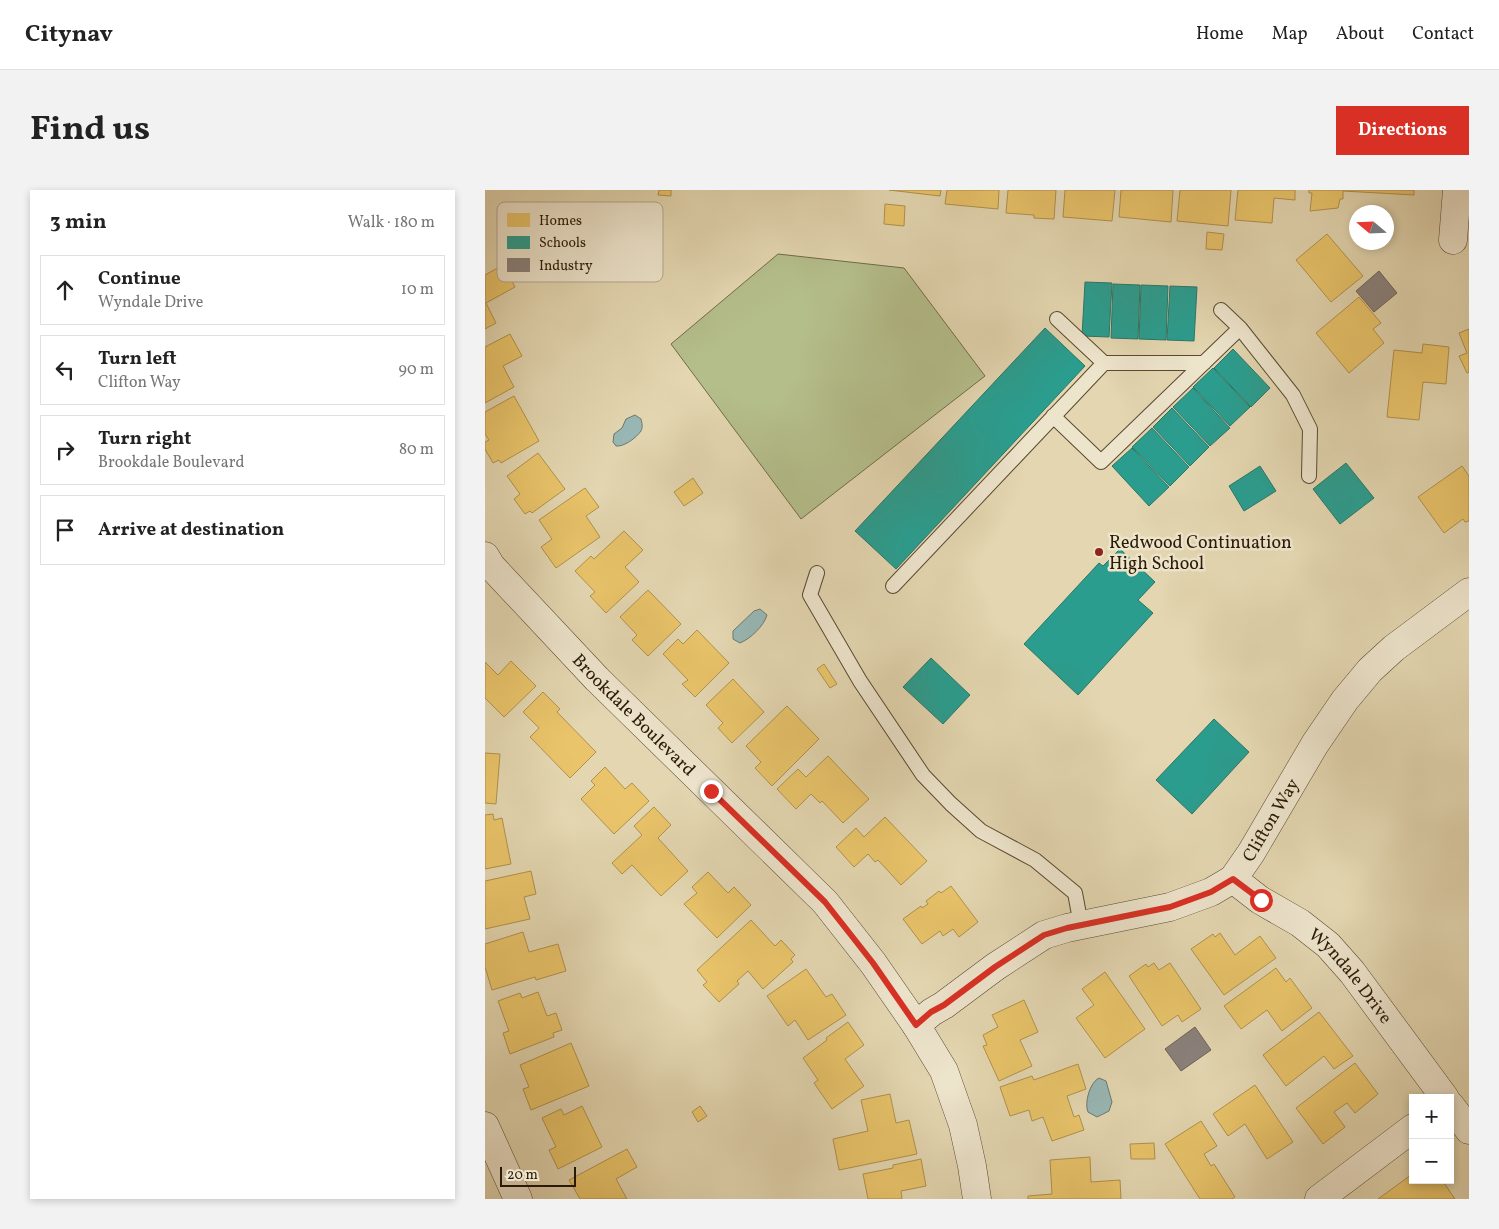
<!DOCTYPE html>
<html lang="en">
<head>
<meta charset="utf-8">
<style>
  :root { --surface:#fff; --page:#f2f2f2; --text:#222; --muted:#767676; --line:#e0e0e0; --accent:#d93025 }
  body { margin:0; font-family:Vollkorn,serif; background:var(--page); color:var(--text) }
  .controls { position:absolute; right:15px; bottom:15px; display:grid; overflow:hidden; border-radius:0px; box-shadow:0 2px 8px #0003 }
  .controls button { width:45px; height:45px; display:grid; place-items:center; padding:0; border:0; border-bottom:1px solid var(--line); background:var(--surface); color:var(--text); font:25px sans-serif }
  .compass { position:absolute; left:864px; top:15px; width:45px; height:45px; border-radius:50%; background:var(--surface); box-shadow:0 2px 8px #0003; rotate:289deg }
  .scale { position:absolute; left:15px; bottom:12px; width:76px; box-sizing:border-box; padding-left:5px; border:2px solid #2b1a06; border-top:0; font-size:14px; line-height:18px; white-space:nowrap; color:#2b1a06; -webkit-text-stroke:4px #ede4cc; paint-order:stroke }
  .stop { position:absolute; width:15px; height:15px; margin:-11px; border:4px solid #d93025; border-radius:50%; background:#fff }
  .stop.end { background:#d93025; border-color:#fff; box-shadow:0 1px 5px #0008 }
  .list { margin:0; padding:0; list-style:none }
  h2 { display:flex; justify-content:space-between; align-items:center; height:65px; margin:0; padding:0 20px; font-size:21px }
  h2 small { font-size:16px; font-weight:400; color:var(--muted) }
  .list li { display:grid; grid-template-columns:32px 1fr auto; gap:15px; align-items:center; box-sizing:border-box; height:70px; margin:0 10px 10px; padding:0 10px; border:1px solid var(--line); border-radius:0px }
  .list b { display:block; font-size:19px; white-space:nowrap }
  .list p { margin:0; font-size:16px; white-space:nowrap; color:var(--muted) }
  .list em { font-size:16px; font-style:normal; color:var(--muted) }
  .icon { flex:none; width:28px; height:28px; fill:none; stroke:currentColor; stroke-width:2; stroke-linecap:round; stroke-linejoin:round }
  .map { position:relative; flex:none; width:984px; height:1009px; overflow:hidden; border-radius:0px }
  header { display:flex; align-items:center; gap:30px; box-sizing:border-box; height:70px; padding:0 25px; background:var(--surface); border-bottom:1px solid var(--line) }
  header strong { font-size:24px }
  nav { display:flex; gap:28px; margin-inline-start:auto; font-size:18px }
  .intro { display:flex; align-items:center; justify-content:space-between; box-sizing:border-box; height:120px; padding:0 30px }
  h1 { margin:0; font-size:35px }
  .button { padding:12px 22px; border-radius:0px; background:var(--accent); color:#fff; font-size:18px; font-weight:700 }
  main { display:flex; gap:30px; padding:0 30px }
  aside { flex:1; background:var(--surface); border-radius:0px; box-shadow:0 2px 8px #0003 }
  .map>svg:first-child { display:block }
  .green { fill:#b4be8b; stroke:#706c48 }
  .water { fill:#98b7b5; stroke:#6c786f }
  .homes { fill:#e9c46a; stroke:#b0914c }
  .schools { fill:#2a9d8f; stroke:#2a7666 }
  .industry { fill:#8a817c; stroke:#6e6259 }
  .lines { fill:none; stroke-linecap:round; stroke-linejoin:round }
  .service-casing { stroke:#594930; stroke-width:16 }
  .minor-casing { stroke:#594930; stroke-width:29 }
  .service { stroke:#ede4cc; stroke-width:14 }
  .minor { stroke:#ede4cc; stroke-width:28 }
  .route { stroke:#d93025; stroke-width:6 }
  .poi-dot { fill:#8f2418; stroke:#ede4cc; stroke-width:2 }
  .labels { text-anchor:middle; stroke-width:5; stroke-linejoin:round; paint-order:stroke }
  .poi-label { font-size:18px; fill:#2b1a06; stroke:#ede4cc; text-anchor:start }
  .street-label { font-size:18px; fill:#2b1a06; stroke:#ede4cc }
  .key { fill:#ede4cc; stroke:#b3a791; stroke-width:1 }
  .key-label { font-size:14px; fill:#2b1a06 }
</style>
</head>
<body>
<header>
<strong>Citynav</strong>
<nav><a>Home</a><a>Map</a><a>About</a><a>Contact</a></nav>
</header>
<div class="intro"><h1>Find us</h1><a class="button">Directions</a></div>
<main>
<aside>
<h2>3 min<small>Walk · 180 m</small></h2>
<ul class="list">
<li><svg class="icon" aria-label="ahead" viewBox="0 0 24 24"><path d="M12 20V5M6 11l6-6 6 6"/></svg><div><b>Continue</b><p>Wyndale Drive</p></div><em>10 m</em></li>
<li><svg class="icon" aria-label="left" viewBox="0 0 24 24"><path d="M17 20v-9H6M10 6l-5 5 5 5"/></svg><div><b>Turn left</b><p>Clifton Way</p></div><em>90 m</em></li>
<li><svg class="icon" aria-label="right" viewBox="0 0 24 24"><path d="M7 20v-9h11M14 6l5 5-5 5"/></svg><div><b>Turn right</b><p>Brookdale Boulevard</p></div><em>80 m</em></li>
<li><svg class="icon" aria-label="arrive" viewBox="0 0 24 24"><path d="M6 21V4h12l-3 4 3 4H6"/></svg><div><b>Arrive at destination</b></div></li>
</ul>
</aside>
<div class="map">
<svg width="984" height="1009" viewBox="0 0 984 1009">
  <rect width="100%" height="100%" fill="#e3d6b0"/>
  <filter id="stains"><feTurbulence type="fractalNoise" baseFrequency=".004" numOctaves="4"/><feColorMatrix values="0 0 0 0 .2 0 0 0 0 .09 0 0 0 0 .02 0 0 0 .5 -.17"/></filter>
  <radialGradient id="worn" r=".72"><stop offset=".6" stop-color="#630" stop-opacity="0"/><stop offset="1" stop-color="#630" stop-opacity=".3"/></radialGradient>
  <path class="green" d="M 293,64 L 419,78 L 500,186 L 316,329 L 186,154 Z"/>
  <path class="water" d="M 150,225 L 156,229 C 157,233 158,237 156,241 C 151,248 139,257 131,256 L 128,252 L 129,244 L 137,238 L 141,229 Z
    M 275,419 L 282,425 C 279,436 265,449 255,453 L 248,449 L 248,441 L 269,421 Z
    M 614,888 L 621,891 L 627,912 L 624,921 L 612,927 L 603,922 C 599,913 605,892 614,888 Z"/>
  <path class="homes" d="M 174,0 L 186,0 L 186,6 L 173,5 Z
    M 404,0 L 456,0 L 455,6 Z
    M 462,0 L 514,0 L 513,19 L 460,14 Z
    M 523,0 L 571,0 L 569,29 L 549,28 L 549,25 L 521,23 Z
    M 580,0 L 630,0 L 627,31 L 578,27 Z
    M 636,0 L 688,0 L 686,32 L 634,27 Z
    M 695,0 L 746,0 L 743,36 L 692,31 Z
    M 753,0 L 810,0 L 810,10 L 789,8 L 787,33 L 750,30 Z
    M 824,0 L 929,0 L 929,5 L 858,1 L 858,9 L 855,9 L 853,18 L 825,21 L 827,3 L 824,3 Z
    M 400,14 L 420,16 L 419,36 L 399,34 Z
    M 722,42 L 739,44 L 737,60 L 721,59 Z
    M 842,44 L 878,86 L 846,112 L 811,70 Z
    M 18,75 L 30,97 L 1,113 L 11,133 L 0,139 L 0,85 Z
    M 874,107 L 896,133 L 888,139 L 899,153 L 864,183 L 831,143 Z
    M 984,139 L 984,182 L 982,183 L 974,166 L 982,163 L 974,143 Z
    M 25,144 L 37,166 L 18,176 L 29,197 L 0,213 L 0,157 Z
    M 938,154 L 964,157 L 961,194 L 938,192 L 934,230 L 902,227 L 909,160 L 937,163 Z
    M 29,206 L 54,251 L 16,273 L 14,270 L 8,273 L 0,259 L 0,252 L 4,250 L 0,244 L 0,222 Z
    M 53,263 L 80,299 L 47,323 L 45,321 L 40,324 L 29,309 L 35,304 L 22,286 Z
    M 977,276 L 984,286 L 984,331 L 980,332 L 978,329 L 959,343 L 933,307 Z
    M 208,288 L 218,303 L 199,316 L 189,302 Z
    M 100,298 L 114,317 L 101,326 L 115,347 L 71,378 L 56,357 L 67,349 L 54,330 Z
    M 139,341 L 158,360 L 140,377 L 154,392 L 121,423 L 105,406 L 110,402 L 90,381 L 106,366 L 109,369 Z
    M 163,400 L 196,434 L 163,466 L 147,450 L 152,445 L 135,427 Z
    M 212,440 L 244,473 L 210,507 L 197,494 L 203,490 L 178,464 L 193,449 L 198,454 Z
    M 26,471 L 51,496 L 19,527 L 0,508 L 0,472 L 13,485 Z
    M 339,474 L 352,494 L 345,498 L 332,479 Z
    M 248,489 L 279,522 L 247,553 L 233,538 L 238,533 L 221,515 Z
    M 58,502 L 75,519 L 72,522 L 111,562 L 85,588 L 45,547 L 54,538 L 38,522 Z
    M 302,516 L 334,549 L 287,596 L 270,578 L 276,572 L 261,556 Z
    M 0,563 L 15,564 L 11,614 L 0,613 Z
    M 343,566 L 384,609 L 358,633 L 337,611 L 335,613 L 326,604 L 311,619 L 292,599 L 313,579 L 321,587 Z
    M 120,577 L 140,599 L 147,593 L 164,611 L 129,644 L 96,609 L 110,595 L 106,591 Z
    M 169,617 L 186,635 L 173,648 L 203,681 L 176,706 L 147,675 L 137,684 L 127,673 L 157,645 L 149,636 Z
    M 8,624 L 9,630 L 17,628 L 26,674 L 0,679 L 0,625 Z
    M 400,627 L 442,671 L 416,695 L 393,670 L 390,672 L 383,664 L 369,677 L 351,657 L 371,638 L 379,647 Z
    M 46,681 L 51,704 L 39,707 L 45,729 L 0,739 L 0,691 Z
    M 223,682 L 243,703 L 249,697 L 266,715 L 232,748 L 199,714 L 212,703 L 207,697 Z
    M 466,696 L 493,732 L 474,747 L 468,739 L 458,746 L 455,741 L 437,754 L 418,729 L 436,716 L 437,718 L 443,714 L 441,711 L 454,701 L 456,703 Z
    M 266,730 L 290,756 L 296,750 L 310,765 L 306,769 L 308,772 L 278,799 L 263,781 L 252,791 L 254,794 L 234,812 L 218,795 L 222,792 L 212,780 Z
    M 38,742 L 44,762 L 73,754 L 81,781 L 51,790 L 50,787 L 7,800 L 0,777 L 0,754 Z
    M 735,743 L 750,765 L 775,746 L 791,768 L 739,805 L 706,759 L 728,744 L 730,747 Z
    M 669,773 L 674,780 L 685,773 L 716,819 L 697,832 L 693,825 L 677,836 L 644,786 L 661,774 L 663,777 Z
    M 791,778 L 801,792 L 805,788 L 827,818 L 797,841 L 782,820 L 756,839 L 739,816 Z
    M 321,779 L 341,807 L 347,804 L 361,825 L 323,850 L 310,830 L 303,836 L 282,806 Z
    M 620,782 L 660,839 L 620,868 L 591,828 L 609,815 L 597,799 Z
    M 53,802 L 62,826 L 71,823 L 77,840 L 68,843 L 69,847 L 25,864 L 18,843 L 24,841 L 13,811 L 35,803 L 37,808 Z
    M 539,810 L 553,842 L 535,850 L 547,876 L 514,891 L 498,856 L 502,855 L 498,845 L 513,837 L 507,825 Z
    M 834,822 L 868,866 L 849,879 L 839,866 L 801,896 L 778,865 Z
    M 363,832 L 379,855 L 360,869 L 379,896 L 347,919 L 329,893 L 333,890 L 318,868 L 342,850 L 341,848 Z
    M 86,853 L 104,896 L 46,920 L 38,899 L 44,897 L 35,875 Z
    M 870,873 L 893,904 L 870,923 L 862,913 L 849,922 L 860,937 L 838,954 L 811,918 Z
    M 593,874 L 601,899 L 582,906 L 589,927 L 594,925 L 599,940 L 567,951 L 558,927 L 547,931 L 544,920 L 525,926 L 515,897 L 547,886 L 549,890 Z
    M 770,895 L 808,952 L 782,969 L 760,934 L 743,946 L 728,924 Z
    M 405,904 L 411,933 L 424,930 L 432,964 L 354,980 L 348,949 L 383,941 L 376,910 Z
    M 97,916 L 117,957 L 73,979 L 64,960 L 71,957 L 57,928 L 76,919 L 79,925 Z
    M 215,916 L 222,926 L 213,932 L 207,922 Z
    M 716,931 L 732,956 L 719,964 L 726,976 L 729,974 L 750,1007 L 747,1009 L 715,1009 L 680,954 Z
    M 669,953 L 670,969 L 646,969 L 645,954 Z
    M 142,959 L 152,977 L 131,989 L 142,1009 L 95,1009 L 84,990 Z
    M 605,967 L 606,992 L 635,990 L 636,1009 L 543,1009 L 543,1006 L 567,1004 L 565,970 Z
    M 436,969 L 441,996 L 416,1001 L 417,1009 L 383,1009 L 378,984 L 408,978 L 408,975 Z
    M 926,985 L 928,990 L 957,990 L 970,1009 L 893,1009 Z"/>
  <path class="schools" d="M 600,92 L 627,93 L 624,147 L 597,146 Z
    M 628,94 L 655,95 L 653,149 L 626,148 Z
    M 656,95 L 683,96 L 681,150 L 654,149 Z
    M 685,96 L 712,97 L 709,151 L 682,150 Z
    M 560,138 L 600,176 L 411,379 L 370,341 Z
    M 748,159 L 785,198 L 766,217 L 729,178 Z
    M 728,178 L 765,217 L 745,236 L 708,197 Z
    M 708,198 L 745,238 L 725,256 L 688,217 Z
    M 687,218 L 724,257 L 705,276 L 668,237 Z
    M 667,238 L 704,277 L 685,296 L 647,257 Z
    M 647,258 L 684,297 L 664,316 L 627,276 Z
    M 861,273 L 889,308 L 855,334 L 828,299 Z
    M 775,276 L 791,301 L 759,321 L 744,296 Z
    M 635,359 L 670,392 L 653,410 L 668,423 L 593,505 L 539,454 L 614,373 L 618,376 Z
    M 446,468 L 485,505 L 458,534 L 418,497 Z
    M 729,529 L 764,562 L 707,624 L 671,590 Z"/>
  <path class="industry" d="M 894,81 L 912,103 L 889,122 L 871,101 Z
    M 710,837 L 726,860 L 696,881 L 680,859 Z"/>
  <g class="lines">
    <g class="service-casing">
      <path id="service" d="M 736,120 L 755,138 L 808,205 L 825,239 L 824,286
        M 572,129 L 619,173 L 719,173
        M 568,226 L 616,272 L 755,138
        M 332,383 L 325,405 L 375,491 L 438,585 L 466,614 L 496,641 L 550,670 L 590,703 L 596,735
        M 408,396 L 619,173"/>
    </g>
    <g class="minor-casing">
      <g id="minor">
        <path d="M 968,50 L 972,0"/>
        <path id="s1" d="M 0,366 L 6,376 L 112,489 L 340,712 L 388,773 L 431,835 L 459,881 L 478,935 L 487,976 L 492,1009"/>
        <path id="s2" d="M 748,689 L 775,710 L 815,733 L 843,755 L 867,782 L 960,908"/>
        <path id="s3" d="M 431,835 L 447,822 L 459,815 L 510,777 L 559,745 L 582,738 L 685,717 L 726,702 L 748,689 L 766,663 L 830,554 L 860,510 L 885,480 L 909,458 L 984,402"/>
        <path d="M 965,915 L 984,940"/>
        <path d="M 0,936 L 33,1009"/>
        <path d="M 834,1009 L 928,938"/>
      </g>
    </g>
    <use href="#service" class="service"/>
    <use href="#minor" class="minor"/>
  </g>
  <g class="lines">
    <path class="route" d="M 226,601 L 340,712 L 388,773 L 431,835 L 446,822 L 459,815 L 510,777 L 559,745 L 582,738 L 685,717 L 726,702 L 748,689 L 776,710"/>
  </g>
  <circle class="poi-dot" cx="614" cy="362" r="5"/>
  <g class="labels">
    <g class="poi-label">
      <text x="624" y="358">Redwood Continuation<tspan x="624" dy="21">High School</tspan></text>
    </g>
    <g class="street-label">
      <text dy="6" stroke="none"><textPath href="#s1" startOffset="218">Brookdale Boulevard</textPath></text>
      <text dy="6" stroke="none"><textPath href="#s3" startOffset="425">Clifton Way</textPath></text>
      <text dy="6" stroke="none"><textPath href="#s2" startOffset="154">Wyndale Drive</textPath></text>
    </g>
  </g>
  <rect x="12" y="12" width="166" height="80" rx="8" class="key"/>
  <rect x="22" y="23" width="23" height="14" fill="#e9c46a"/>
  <rect x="22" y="46" width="23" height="13" fill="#2a9d8f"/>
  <rect x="22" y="68" width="23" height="14" fill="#8a817c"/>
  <g class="key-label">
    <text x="54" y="35">Homes</text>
    <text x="54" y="57">Schools</text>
    <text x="54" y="80">Industry</text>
  </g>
  <rect width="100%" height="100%" filter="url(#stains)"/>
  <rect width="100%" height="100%" fill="url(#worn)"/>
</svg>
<div class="controls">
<button>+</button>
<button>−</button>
</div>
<svg class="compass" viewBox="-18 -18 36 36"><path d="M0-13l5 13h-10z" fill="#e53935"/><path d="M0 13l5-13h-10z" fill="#767676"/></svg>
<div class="scale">20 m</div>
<div class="stop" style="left:776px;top:710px"></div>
<div class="stop end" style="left:226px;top:601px"></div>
</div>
</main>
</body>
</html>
